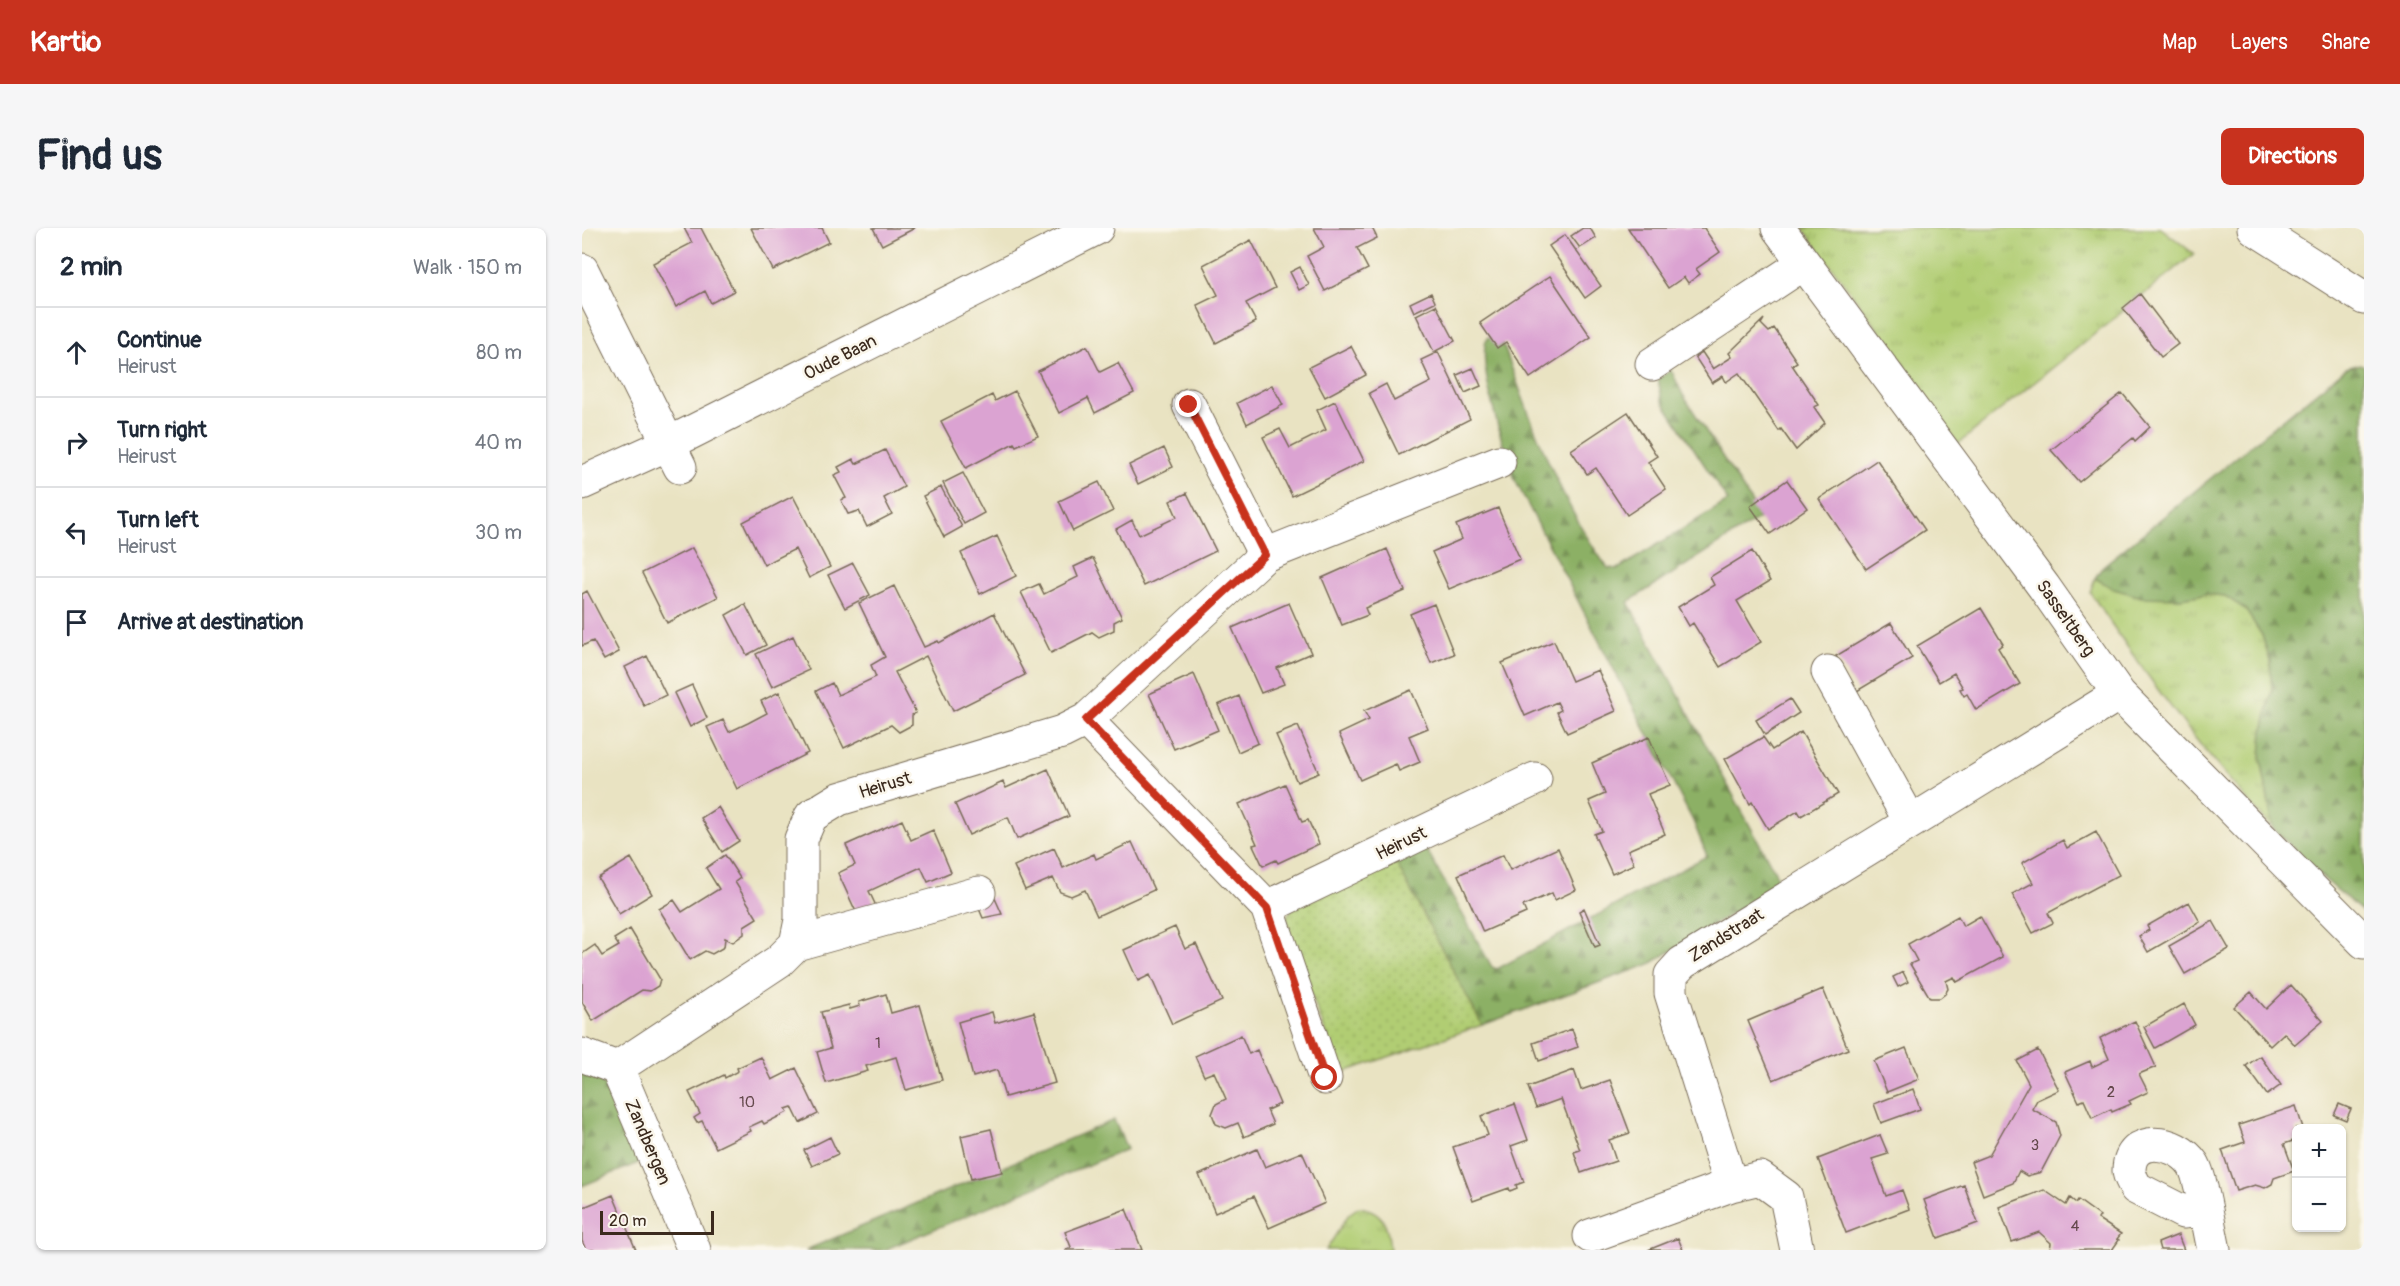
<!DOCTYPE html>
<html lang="en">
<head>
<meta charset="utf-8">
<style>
  :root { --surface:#fff; --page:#f6f6f7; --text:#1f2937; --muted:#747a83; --line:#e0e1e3; --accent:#c8321e }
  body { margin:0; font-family:Pangolin,sans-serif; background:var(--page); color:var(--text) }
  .controls { position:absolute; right:18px; bottom:18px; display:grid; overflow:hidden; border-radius:9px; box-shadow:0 2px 4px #0004 }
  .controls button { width:54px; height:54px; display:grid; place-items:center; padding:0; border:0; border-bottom:2px solid var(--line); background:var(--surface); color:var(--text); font:30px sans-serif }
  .scale { position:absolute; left:18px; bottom:15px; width:114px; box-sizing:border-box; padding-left:6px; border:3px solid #3b2a1e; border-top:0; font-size:16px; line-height:21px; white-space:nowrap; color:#3b2a1e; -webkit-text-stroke:4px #fbf7ec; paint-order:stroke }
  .stop { position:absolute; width:18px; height:18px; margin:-14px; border:4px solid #c8321e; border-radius:50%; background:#fff }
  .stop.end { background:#c8321e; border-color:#fff; box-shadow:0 2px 6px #0008 }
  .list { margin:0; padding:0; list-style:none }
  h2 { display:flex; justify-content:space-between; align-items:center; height:78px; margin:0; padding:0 24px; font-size:26px }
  h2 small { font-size:20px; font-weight:400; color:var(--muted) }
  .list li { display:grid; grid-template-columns:39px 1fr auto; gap:18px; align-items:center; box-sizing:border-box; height:90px; padding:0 24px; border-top:2px solid var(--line) }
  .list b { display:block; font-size:22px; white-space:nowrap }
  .list p { margin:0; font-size:20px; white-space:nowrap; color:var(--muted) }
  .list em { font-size:20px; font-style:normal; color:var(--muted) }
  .icon { flex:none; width:33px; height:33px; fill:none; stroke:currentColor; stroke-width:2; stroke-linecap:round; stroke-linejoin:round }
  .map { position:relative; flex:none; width:1782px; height:1022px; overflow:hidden; border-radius:9px }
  header { display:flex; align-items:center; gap:36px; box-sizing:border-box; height:84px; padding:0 30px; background:var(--accent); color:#fff }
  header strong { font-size:28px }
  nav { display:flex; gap:33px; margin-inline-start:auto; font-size:21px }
  .intro { display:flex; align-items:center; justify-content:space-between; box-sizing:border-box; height:144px; padding:0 36px }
  h1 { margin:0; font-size:42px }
  .button { padding:15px 27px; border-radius:9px; background:var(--accent); color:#fff; font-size:21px; font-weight:700 }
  main { display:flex; gap:36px; padding:0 36px }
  aside { flex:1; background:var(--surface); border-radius:9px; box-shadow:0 2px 4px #0004 }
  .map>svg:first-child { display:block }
  .grass { fill:url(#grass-tufts); stroke:#767c48; stroke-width:1.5 }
  .forest { fill:url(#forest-firs); stroke:#646d42; stroke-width:1.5 }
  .park { fill:url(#park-dots); stroke:#767c48; stroke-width:1.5 }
  .building { fill:#dba3d2 }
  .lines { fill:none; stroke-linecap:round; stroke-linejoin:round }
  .street-casing { stroke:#786b57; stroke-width:35 }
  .secondary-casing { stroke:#786b57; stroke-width:35 }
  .street { stroke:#fff; stroke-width:33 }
  .secondary { stroke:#fff; stroke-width:33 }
  .route { stroke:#c8321e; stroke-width:8 }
  .labels { text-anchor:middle; stroke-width:5; stroke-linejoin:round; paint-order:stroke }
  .number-label { font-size:15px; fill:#63484b }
  .street-label { font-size:18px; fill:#3b2a1e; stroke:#fbf7ec }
</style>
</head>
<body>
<header>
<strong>Kartio</strong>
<nav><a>Map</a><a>Layers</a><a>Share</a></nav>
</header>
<div class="intro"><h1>Find us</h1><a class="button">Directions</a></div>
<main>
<aside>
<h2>2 min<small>Walk · 150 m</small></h2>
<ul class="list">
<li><svg class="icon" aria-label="ahead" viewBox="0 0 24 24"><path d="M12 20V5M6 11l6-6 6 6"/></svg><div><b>Continue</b><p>Heirust</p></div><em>80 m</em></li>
<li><svg class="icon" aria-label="right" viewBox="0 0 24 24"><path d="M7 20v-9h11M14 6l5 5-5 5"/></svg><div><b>Turn right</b><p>Heirust</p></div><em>40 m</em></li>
<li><svg class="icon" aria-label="left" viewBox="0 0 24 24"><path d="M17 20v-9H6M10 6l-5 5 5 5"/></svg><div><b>Turn left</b><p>Heirust</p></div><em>30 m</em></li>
<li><svg class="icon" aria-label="arrive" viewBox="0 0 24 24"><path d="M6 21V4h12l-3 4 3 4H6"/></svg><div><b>Arrive at destination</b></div></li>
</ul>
</aside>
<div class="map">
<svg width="1782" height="1022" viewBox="0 0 1782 1022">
  <defs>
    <pattern id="grass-tufts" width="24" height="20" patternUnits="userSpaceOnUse" patternTransform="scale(1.5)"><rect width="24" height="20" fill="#b1cd73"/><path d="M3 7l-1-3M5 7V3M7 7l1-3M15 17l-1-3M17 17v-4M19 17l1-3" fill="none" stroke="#99b063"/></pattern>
    <pattern id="forest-firs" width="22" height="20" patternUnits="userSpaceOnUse" patternTransform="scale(1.5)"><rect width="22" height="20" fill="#8cb065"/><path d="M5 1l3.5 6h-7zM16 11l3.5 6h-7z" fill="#748f53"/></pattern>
    <pattern id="park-dots" width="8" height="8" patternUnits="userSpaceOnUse" patternTransform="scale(1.5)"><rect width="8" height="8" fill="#b1cd73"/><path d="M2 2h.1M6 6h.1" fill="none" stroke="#99b063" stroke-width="1.8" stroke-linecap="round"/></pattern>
  </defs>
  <rect width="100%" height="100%" fill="#fbf7ec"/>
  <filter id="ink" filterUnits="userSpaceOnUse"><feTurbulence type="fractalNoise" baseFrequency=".0167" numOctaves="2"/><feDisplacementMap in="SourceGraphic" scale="12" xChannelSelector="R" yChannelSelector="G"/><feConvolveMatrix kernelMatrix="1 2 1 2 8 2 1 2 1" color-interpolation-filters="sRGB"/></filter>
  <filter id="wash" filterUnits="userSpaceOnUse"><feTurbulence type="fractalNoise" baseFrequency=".008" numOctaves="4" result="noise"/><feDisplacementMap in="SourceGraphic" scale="24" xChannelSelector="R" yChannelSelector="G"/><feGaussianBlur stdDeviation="1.35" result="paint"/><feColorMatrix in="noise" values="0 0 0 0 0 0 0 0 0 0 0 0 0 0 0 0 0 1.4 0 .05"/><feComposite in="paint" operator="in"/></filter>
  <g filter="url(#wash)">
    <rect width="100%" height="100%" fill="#e9e3c2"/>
    <path class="grass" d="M 1221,0 L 1579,0 L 1612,26 L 1376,216 L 1313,124 Z
      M 1513,350 L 1532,361 L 1598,370 L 1624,366 L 1644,368 L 1663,381 L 1680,407 L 1688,433 L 1690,463 L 1681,503 L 1679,530 L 1691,600 C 1622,528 1563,447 1508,364 Z
      M 777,979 C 803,983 806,998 808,1022 L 744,1022 L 767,986 Z"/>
    <path class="forest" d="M 911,108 L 918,108 C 941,170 962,232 994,290 C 1004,307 1013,324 1026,340 L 1036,341 L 1146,273 L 1080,172 L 1076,151 L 1089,142 L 1101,167 L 1179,289 L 1046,374 L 1199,655 L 1068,736 L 900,797 L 813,633 L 843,619 L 910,739 L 915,741 L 1125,628 L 1111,593 L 933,252 C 923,225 894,134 905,110 Z
      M 1779,136 L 1782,138 L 1782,685 L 1739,648 L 1691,600 L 1679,530 L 1681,503 L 1690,463 L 1688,433 L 1680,407 L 1663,381 L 1643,368 L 1624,366 L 1598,370 L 1560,369 L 1532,361 L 1513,350 L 1521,338 L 1764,140 Z
      M 0,843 L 19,853 L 33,874 L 61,933 L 0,958 Z
      M 532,892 L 545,921 L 302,1022 L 224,1022 Z"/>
    <path class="park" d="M 813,633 L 900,797 L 759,845 L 706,705 L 705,688 L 710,681 Z"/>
    <g id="blocks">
      <path class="building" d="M 102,0 L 119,0 L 152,63 L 129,75 L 123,63 L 94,79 L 71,35 L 110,15 Z
        M 169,0 L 240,0 L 247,14 L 191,42 Z
        M 291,0 L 333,0 L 300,17 Z
        M 732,0 L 790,0 L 795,10 L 775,20 L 786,41 L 743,63 L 725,28 L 742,19 Z
        M 1001,0 L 1008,0 L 1014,10 L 998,20 L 989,8 Z
        M 1046,0 L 1122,0 L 1138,24 L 1114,41 L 1118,46 L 1106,55 L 1102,49 L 1086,60 Z
        M 983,7 L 1019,58 L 1003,70 L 967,18 Z
        M 669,12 L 693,60 L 664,75 L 674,94 L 634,115 L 615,77 L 636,67 L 621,37 Z
        M 718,39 L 727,57 L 717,62 L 708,44 Z
        M 968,48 L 1009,109 L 948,150 L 924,114 L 915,120 L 898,95 Z
        M 849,65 L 853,74 L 832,84 L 828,75 Z
        M 1558,66 L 1596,116 L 1579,129 L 1541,80 Z
        M 854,77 L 873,113 L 852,124 L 834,87 Z
        M 1182,91 L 1179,96 L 1187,104 L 1192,100 L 1215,134 L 1210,137 L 1237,177 L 1232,179 L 1243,195 L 1214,222 L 1199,201 L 1197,203 L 1157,145 L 1144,154 L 1141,148 L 1130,155 L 1113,129 L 1120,124 L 1131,141 L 1150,129 L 1147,125 Z
        M 505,118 L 518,144 L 536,135 L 552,165 L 513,185 L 506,170 L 477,185 L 456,143 Z
        M 769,118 L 784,147 L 743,169 L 727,139 Z
        M 856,124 L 888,191 L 817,227 L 787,165 L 804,156 L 812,173 L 849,154 L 839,132 Z
        M 891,140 L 899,158 L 883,165 L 875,147 Z
        M 690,157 L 701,177 L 665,196 L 655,175 Z
        M 433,163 L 456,208 L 434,218 L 432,215 L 384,240 L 359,193 L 410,167 L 413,173 Z
        M 1540,165 L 1568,199 L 1553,213 L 1551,210 L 1497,254 L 1469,222 Z
        M 753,173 L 782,233 L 710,268 L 681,209 L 698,201 L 708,220 L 744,202 L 735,182 Z
        M 1046,184 L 1075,228 L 1066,234 L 1084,261 L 1045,287 L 1014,240 L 1005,246 L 989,222 Z
        M 582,220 L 591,239 L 556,256 L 547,237 Z
        M 303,222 L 322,259 L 302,270 L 310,286 L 285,299 L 277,283 L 266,286 L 259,272 L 264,270 L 252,247 L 259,244 L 256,239 L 271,231 L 274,236 Z
        M 1295,232 L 1343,302 L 1284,341 L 1237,271 Z
        M 381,245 L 402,285 L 382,296 L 361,255 Z
        M 1205,252 L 1225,280 L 1188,306 L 1168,278 Z
        M 517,254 L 531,283 L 491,303 L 477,273 Z
        M 359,259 L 380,299 L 362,309 L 341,268 Z
        M 605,265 L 634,323 L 562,358 L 534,301 L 550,292 L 557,307 L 595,289 L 588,273 Z
        M 211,268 L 248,339 L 227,350 L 213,321 L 182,337 L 161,294 Z
        M 916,280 L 938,331 L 867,361 L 850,324 L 880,311 L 874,297 Z
        M 415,308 L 434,348 L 398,366 L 379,325 Z
        M 110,320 L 136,369 L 85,395 L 60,345 Z
        M 805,321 L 823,363 L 783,380 L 786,387 L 760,397 L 740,350 Z
        M 1170,323 L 1188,353 L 1155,373 L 1179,414 L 1138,439 L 1111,395 L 1107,398 L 1096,379 L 1132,357 L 1128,349 Z
        M 511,330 L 540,390 L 532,394 L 532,402 L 517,409 L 510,404 L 469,425 L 439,364 L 457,356 L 462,366 L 496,349 L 492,339 Z
        M 271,335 L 288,367 L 263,380 L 246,347 Z
        M 312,358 L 342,419 L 356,413 L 357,415 L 412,385 L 443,447 L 371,483 L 344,428 L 313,444 L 334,485 L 330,487 L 330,497 L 317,504 L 309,497 L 262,520 L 234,463 L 250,455 L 256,467 L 294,449 L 289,437 L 303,429 L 277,375 Z
        M 5,363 L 37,424 L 22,432 L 11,413 L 0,418 L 0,366 Z
        M 707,375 L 729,425 L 695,440 L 702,456 L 679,465 L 650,400 Z
        M 163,376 L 184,417 L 165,427 L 144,387 Z
        M 852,376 L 872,426 L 849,435 L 828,386 Z
        M 1399,380 L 1421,416 L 1416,420 L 1438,456 L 1394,482 L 1385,466 L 1382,468 L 1378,461 L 1381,460 L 1372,445 L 1357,454 L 1335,418 Z
        M 1309,395 L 1330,430 L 1275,463 L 1254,428 Z
        M 211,408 L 227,442 L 190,459 L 174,426 Z
        M 972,413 L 990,453 L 1016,442 L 1034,483 L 985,505 L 975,484 L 979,482 L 975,474 L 943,488 L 920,435 Z
        M 65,428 L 84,467 L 62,478 L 43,439 Z
        M 612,446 L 636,502 L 592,521 L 567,466 Z
        M 110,457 L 125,490 L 108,499 L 92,465 Z
        M 829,462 L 846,500 L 827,508 L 838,534 L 817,543 L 814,536 L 778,552 L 757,506 L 787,492 L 782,483 Z
        M 197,464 L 226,525 L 155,561 L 125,499 L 141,492 L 147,504 L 166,495 L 185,485 L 179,473 Z
        M 657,468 L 676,515 L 656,524 L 636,477 Z
        M 1208,471 L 1217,485 L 1183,507 L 1174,492 Z
        M 716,498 L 737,545 L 715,554 L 694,507 Z
        M 1219,504 L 1256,566 L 1219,588 L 1216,583 L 1186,601 L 1170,574 L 1168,576 L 1143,531 L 1181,509 L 1190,522 Z
        M 1067,509 L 1088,557 L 1066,566 L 1083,606 L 1046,622 L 1052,636 L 1030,646 L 1012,606 L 1020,603 L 1007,573 L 1023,566 L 1010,535 Z
        M 466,541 L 487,588 L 435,611 L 426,589 L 387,607 L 373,576 L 421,554 L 424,560 Z
        M 703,556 L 720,594 L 726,592 L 737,616 L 696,635 L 694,632 L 681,638 L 671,617 L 675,616 L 657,576 Z
        M 136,579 L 157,613 L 140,624 L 119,590 Z
        M 320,592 L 329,612 L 351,602 L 369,644 L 346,654 L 339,639 L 287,663 L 294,678 L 275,686 L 256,645 L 273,637 L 264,617 Z
        M 1514,604 L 1537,647 L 1466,685 L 1471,695 L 1451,705 L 1430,666 L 1451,655 L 1440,635 L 1481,612 L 1485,620 Z
        M 550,614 L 572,662 L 515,688 L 503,662 L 489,668 L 478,664 L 471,650 L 443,662 L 432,638 L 472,620 L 481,640 L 512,626 L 514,631 Z
        M 976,620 L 994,662 L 973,672 L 970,665 L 941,678 L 944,685 L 901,704 L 876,647 L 921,627 L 928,642 Z
        M 143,627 L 158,650 L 153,654 L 175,690 L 162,698 L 162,706 L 151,714 L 143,710 L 142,719 L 130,726 L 123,723 L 108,732 L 77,681 L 92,672 L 100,684 L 137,661 L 124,640 Z
        M 49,630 L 70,666 L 37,686 L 16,650 Z
        M 412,668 L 420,686 L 401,690 L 395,676 Z
        M 1607,674 L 1618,694 L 1566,724 L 1557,708 L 1567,702 L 1565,698 Z
        M 1002,680 L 1018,717 L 1013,719 L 997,683 Z
        M 1376,688 L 1381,698 L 1398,688 L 1421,729 L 1375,754 L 1372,749 L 1364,753 L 1366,761 L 1363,766 L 1358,770 L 1348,770 L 1328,736 L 1335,733 L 1326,716 Z
        M 1631,693 L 1647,721 L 1603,746 L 1587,718 Z
        M 593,699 L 603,721 L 614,716 L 640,773 L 590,796 L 568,747 L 556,753 L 542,722 Z
        M 48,701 L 78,751 L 76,758 L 68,763 L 60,762 L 11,793 L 0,774 L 0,726 L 13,717 L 20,728 L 37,718 L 32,711 Z
        M 1321,744 L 1326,754 L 1316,759 L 1311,749 Z
        M 1709,757 L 1741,793 L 1713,817 L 1702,805 L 1688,818 L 1652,779 L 1669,764 L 1684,781 Z
        M 1241,761 L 1266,821 L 1191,852 L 1166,793 Z
        M 304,766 L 309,785 L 338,777 L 360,852 L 324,862 L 314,829 L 284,838 L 286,843 L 244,855 L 235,824 L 249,820 L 239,784 L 267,777 L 268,781 L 278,778 L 277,774 Z
        M 1602,776 L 1613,797 L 1573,820 L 1562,799 Z
        M 410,784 L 413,795 L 452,784 L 473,855 L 423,869 L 415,842 L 391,849 L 376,794 Z
        M 1553,793 L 1574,839 L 1557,846 L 1566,864 L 1547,873 L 1549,876 L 1530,884 L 1529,881 L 1510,890 L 1502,872 L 1497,874 L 1483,844 L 1508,833 L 1510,839 L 1527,831 L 1518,810 Z
        M 990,801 L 996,819 L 957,833 L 951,815 Z
        M 659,807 L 667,826 L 675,822 L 698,876 L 685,882 L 691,896 L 662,909 L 656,895 L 644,900 L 634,896 L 630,886 L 634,876 L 644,871 L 632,844 L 622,848 L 613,828 Z
        M 1324,820 L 1337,851 L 1305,864 L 1292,833 Z
        M 1456,822 L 1477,862 L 1455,872 L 1450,881 L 1474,894 L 1478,908 L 1459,944 L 1445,948 L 1437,943 L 1431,955 L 1401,967 L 1389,934 L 1407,927 L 1447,856 L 1435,833 Z
        M 1678,828 L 1699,857 L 1685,867 L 1664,838 Z
        M 179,829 L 190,852 L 214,840 L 236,886 L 218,895 L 210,879 L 204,881 L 206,884 L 182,896 L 180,893 L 167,899 L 169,903 L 134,920 L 120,893 L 115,895 L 112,890 L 118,886 L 107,864 L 142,847 L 143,850 L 156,843 L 155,840 Z
        M 992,842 L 999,862 L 1028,852 L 1048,905 L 1027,912 L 1034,933 L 999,945 L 992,924 L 998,922 L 979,871 L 954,880 L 946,859 Z
        M 1331,861 L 1338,881 L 1299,895 L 1292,876 Z
        M 933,876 L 946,912 L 929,918 L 942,954 L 934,957 L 935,960 L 928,963 L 927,960 L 891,973 L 871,919 L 906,907 L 899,888 Z
        M 1757,876 L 1769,881 L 1764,892 L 1752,887 Z
        M 1714,878 L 1721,900 L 1714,900 L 1714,912 L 1702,916 L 1712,943 L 1692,950 L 1690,956 L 1683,960 L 1673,957 L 1654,963 L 1640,922 L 1663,914 L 1657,897 Z
        M 409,901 L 420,944 L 389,951 L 379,908 Z
        M 1298,907 L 1306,926 L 1290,931 L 1304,968 L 1320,962 L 1327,981 L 1264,1005 L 1236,931 Z
        M 248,909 L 256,926 L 230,938 L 222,922 Z
        M 675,921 L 683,939 L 720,924 L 743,975 L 687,1000 L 672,968 L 633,985 L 617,947 Z
        M 1382,957 L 1396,995 L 1356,1010 L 1342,972 Z
        M 1462,962 L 1484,977 L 1488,970 L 1494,975 L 1496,972 L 1518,988 L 1516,991 L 1539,1006 L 1535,1011 L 1537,1012 L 1530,1022 L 1468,1022 L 1469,1015 L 1457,1004 L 1430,1014 L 1417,979 Z
        M 31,967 L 54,1022 L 4,1022 L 0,1013 L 0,974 L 2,979 Z
        M 544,981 L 560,1022 L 483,1022 L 489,1019 L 483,1004 Z
        M 1596,1007 L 1602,1022 L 1578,1022 L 1576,1015 Z
        M 1096,1010 L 1101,1022 L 1066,1022 Z"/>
    </g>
  </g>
  <g filter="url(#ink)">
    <use href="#blocks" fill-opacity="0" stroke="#786b57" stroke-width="1.5"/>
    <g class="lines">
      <g class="street-casing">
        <path id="street" d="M 1196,0 L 1462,359 L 1537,466 L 1782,714
          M 0,42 L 98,239
          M 1070,136 L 1221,36
          M 607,177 L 683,327
          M 1246,444 L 1328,593
          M 504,492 L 685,679 L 743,850
          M 685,679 L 953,551
          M 214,716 L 397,665
          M 0,827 L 35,840 L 112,1022
          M 35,840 L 197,733 L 214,716 L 219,692 L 219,611 L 229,588 L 257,571 L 480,504 L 504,492 L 683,327 L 917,234
          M 1149,957 L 1089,765 L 1089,747 L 1100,735 L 1537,466
          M 1623,982 L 1601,984 L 1554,960 C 1552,955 1547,948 1547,943 C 1547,905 1595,912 1611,936 C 1619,948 1628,1005 1632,1022
          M 1008,1008 L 1149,957 L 1178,950 L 1204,969 L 1215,1022"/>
      </g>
      <g class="secondary-casing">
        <path id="secondary" d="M 1672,0 L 1782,70
          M 0,255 L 86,216 L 515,0"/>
      </g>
      <use href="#street" class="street"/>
      <use href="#secondary" class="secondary"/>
    </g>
  </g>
  <g class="lines" filter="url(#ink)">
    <path class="route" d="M 607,177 L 683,327 L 504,492 L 685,680 L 743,850"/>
  </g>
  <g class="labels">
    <g class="number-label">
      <text x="296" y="820">1</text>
      <text x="1529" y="869">2</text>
      <text x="165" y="879">10</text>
      <text x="1453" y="922">3</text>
      <text x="1493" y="1003">4</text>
    </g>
    <g class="street-label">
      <text transform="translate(258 129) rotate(-27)" y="6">Oude Baan</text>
      <text transform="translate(1484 390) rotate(55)" y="6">Sasseltberg</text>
      <text transform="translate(303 557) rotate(-17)" y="6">Heirust</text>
      <text transform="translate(819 615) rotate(-26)" y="6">Heirust</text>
      <text transform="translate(1144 707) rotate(-32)" y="6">Zandstraat</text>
      <text transform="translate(66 914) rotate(67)" y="6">Zandbergen</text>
    </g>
  </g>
</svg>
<div class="controls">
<button>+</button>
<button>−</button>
</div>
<div class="scale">20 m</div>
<div class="stop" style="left:743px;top:850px"></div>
<div class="stop end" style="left:607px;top:177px"></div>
</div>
</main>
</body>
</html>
